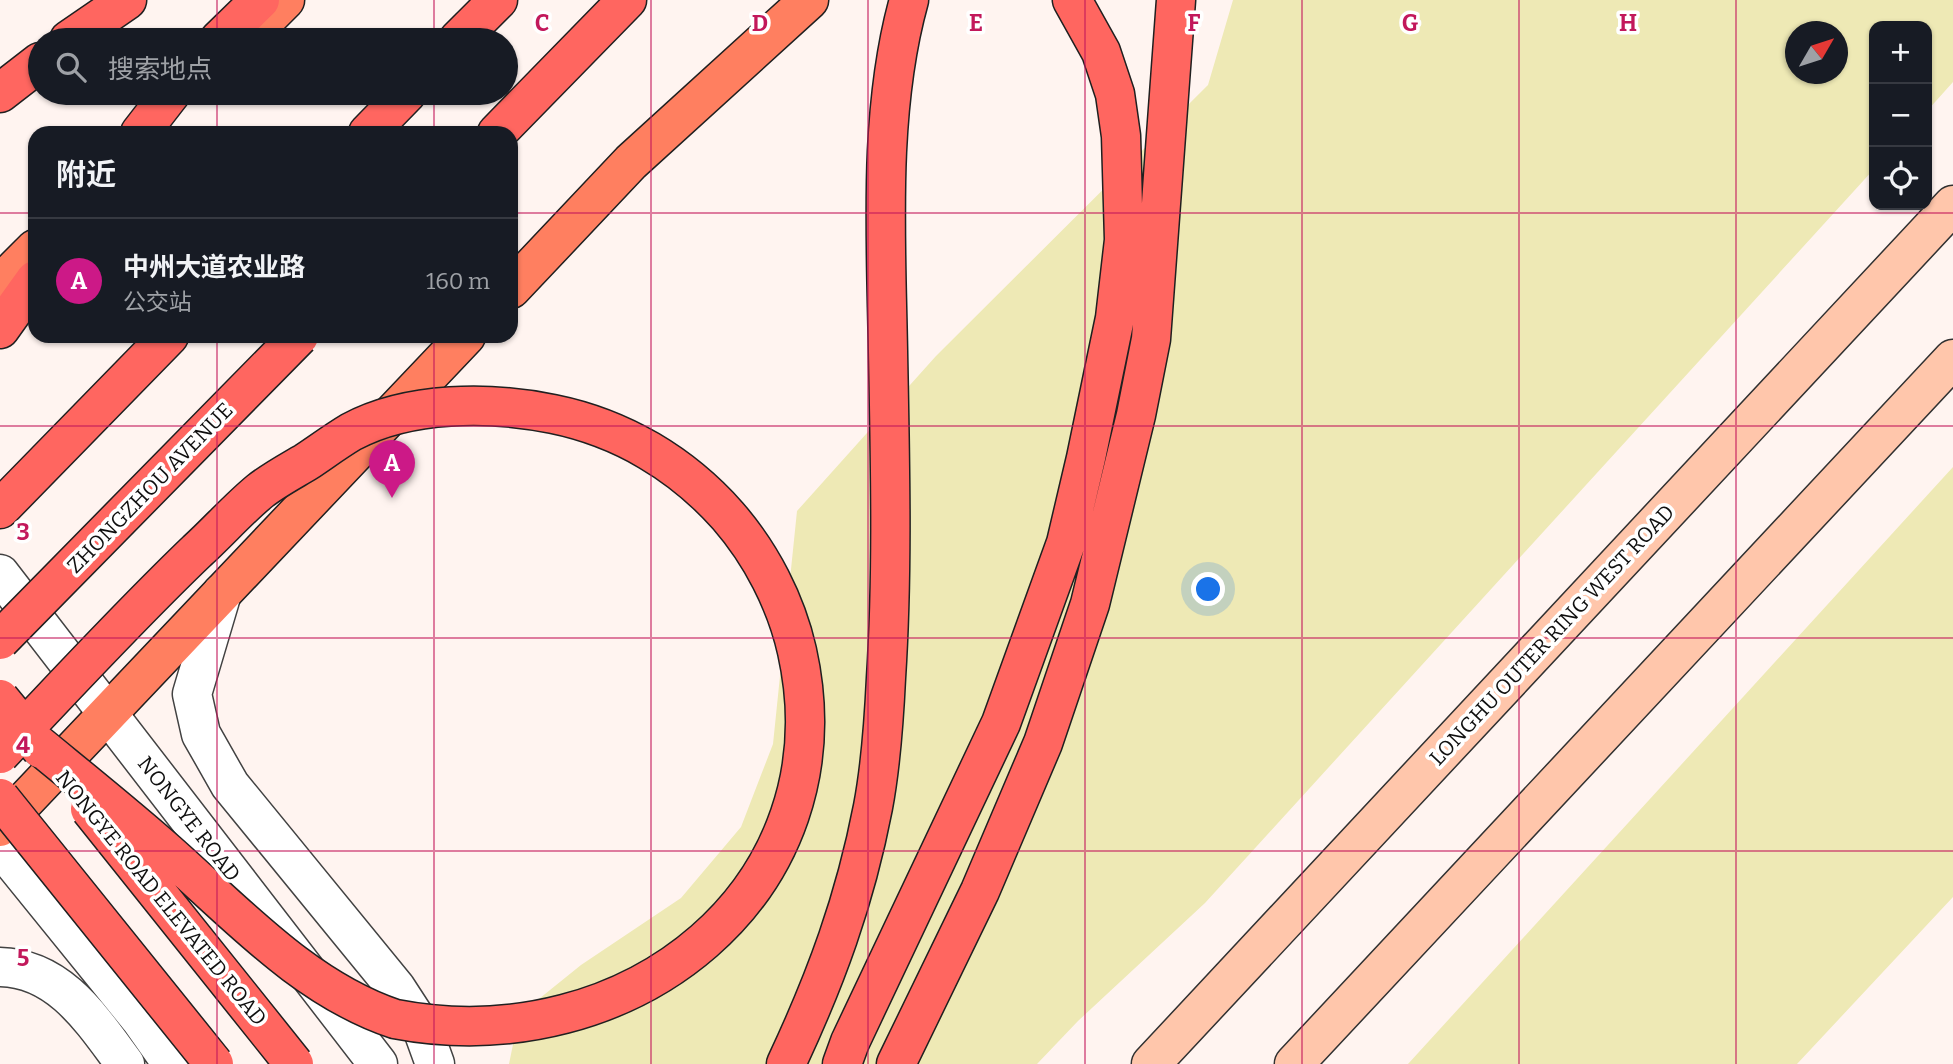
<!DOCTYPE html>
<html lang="zh">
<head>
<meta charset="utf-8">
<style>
  :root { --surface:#171b24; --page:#242831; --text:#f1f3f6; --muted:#9ea1a6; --line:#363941; --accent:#cc1987 }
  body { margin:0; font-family:Bitter,"Noto Sans SC",serif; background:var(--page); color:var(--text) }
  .controls { position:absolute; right:21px; top:21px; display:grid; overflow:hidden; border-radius:14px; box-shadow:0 2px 5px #0004 }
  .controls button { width:63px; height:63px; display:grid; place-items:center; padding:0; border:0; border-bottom:2px solid var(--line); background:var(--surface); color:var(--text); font:35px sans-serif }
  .compass { position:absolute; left:1785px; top:21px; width:63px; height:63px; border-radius:50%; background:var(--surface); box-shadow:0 2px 5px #0004; rotate:51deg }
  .you { position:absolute; left:1209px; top:590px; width:24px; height:24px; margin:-18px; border:5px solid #fff; border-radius:50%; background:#1a73e8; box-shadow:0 0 0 10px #1a73e833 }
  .badge { display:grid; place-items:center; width:46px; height:46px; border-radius:50%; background:var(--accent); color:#fff; font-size:23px; font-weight:700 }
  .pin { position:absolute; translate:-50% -58px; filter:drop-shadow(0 2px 4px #0008) }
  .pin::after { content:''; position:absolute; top:37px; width:24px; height:21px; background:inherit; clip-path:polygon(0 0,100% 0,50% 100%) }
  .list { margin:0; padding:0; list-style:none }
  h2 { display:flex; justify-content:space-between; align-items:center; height:91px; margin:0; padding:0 28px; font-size:30px }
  h2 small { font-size:23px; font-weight:400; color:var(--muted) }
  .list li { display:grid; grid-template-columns:46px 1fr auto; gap:21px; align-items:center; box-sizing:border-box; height:126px; padding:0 28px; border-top:2px solid var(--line) }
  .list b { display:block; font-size:26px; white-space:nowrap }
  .list p { margin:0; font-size:23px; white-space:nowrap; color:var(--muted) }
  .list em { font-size:23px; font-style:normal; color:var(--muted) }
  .icon { flex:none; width:38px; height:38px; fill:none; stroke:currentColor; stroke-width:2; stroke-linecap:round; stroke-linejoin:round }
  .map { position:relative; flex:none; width:1953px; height:1064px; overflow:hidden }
  .search { position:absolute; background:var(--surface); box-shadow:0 2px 5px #0004; left:28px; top:28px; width:490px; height:77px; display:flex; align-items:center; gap:18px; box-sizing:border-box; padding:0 24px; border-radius:38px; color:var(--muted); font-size:26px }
  .panel { position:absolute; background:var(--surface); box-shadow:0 2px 5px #0004; left:28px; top:126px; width:490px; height:217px; border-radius:21px }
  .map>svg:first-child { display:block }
  .green { fill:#eee9b5; fill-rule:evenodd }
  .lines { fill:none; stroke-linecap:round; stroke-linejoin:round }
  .tertiary-casing { stroke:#424242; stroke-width:41 }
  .secondary-casing { stroke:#313131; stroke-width:41 }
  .primary-casing { stroke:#202020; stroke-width:41 }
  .trunk-casing { stroke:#202020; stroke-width:41 }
  .tertiary { stroke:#fff; stroke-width:38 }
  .secondary { stroke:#ffc6ab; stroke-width:38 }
  .primary { stroke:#ff7f60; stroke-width:38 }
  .trunk { stroke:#ff6660; stroke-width:38 }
  .trunk-bridge-casing { stroke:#202020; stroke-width:41; stroke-linecap:butt }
  .trunk-bridge { stroke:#ff6660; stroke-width:38 }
  .grid { fill:none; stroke:#c2185b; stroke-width:2; stroke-opacity:0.55 }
  .labels { text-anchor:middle; stroke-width:7; stroke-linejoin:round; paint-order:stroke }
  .street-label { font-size:21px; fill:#0f0f0f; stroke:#fff }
  .grid-label { font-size:23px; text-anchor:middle; font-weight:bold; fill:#c2185b; stroke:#fff; stroke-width:7; stroke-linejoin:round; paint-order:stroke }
</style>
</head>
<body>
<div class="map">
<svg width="1953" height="1064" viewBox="0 0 1953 1064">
  <rect width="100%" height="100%" fill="#fff4f0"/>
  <path class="green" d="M 1233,0 L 1953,0 L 1953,82 L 1927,111 L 1927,26 L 1874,26 L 1874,169 L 1205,903 L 1078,1021 L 1037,1064 L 509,1064 L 519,1015 L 581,965 L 681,898 L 741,827 L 773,744 L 797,511 L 936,356 L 1208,85 ZM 1796,32 L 1838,32 L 1838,74 L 1796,74 Z
    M 1953,467 L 1953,897 L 1797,1064 L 1408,1064 Z"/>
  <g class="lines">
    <g class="tertiary-casing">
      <path id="tertiary" d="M 0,574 L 378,1064
        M 222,593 L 192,694 L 201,734 L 230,785 L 396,988 L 422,1028 L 435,1064
        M 0,846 L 141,1020 L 172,1064
        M 0,967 C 60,968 93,1021 125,1064"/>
    </g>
    <g class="secondary-casing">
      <path id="secondary" d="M 1151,1064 L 1953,205
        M 1294,1064 L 1953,359"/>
    </g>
    <g class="primary-casing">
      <path id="primary" d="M 245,40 L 285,0
        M 0,284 L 35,249
        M 511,289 L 631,162 L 809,0
        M 0,827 L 466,336"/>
    </g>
    <g class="trunk-casing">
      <path id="trunk" d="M 69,40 L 127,0
        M 219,40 L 260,0
        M 458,40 L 498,0
        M 0,93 L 40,62
        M 140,133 L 171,93
        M 368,133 L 407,93
        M 497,133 L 627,0
        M 0,329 L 35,280
        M 0,509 L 169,336
        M 786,1064 C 826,979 855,900 873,807 C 881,765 884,720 886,678 C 893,569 890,460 888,351 C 886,237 878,111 909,0
        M 842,1064 L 850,1042 L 1001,723 L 1066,543 L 1086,458 L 1115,318 L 1124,240 L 1121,136 L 1115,94 L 1101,52 L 1072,0
        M 896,1064 L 980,891 L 1043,743 L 1090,604 L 1136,415 L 1151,339 L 1176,0"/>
    </g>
    <use href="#tertiary" class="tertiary"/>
    <use href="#secondary" class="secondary"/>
    <use href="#primary" class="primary"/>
    <use href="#trunk" class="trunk"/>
    <g class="trunk-bridge-casing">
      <path id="trunk-bridge" d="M 0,640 L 299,336
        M 0,699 L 41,749
        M 0,754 C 65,686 129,616 197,551 C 218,532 238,509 260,491 C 274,480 291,471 306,462 C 321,452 336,441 351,432 C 409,401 490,401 553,414 C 622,428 682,464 728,516 C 761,554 786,602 797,651 C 850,889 630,1064 395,1019 C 305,989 237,914 168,853 C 125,815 80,779 35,742
        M 0,798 L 214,1064
        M 90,809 L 294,1064"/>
    </g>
    <use href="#trunk-bridge" class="trunk-bridge"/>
  </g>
  <path class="grid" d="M 217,0 L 217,40M 434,0 L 434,40M 651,0 L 651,1064M 868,0 L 868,1064M 1085,0 L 1085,1064M 1302,0 L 1302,1064M 1519,0 L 1519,1064M 1736,0 L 1736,1064M 217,93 L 217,133M 434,93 L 434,133M 0,213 L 35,213M 511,213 L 1953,213M 217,336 L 217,1064M 434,336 L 434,1064M 0,426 L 1953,426M 0,638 L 1953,638M 0,851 L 1953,851"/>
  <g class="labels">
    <g class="street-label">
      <text transform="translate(150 488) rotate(-46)" y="7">ZHONGZHOU AVENUE</text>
      <text transform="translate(1552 635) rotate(-47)" y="7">LONGHU OUTER RING WEST ROAD</text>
      <text transform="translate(189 819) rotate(52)" y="7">NONGYE ROAD</text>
      <text transform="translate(161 898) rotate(51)" y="7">NONGYE ROAD ELEVATED ROAD</text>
    </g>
  </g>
  <g class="grid-label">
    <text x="542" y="31">C</text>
    <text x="760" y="31">D</text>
    <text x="976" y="31">E</text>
    <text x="1194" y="31">F</text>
    <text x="1410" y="31">G</text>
    <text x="1628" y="31">H</text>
    <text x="23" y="540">3</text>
    <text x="23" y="753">4</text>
    <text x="23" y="966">5</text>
  </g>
</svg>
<div class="controls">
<button>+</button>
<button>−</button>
<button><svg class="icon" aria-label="locate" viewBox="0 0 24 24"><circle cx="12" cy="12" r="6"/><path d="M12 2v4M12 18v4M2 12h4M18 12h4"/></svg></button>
</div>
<svg class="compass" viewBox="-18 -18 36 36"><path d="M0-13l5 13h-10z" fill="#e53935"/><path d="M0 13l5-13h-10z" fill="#9ea1a6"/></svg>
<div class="you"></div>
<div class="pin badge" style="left:392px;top:498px">A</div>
<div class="search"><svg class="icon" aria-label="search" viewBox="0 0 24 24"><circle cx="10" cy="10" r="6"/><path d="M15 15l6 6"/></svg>搜索地点</div>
<section class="panel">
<h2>附近<small></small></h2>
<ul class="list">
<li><span class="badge">A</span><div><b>中州大道农业路</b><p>公交站</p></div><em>160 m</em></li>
</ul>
</section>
</div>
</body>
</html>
